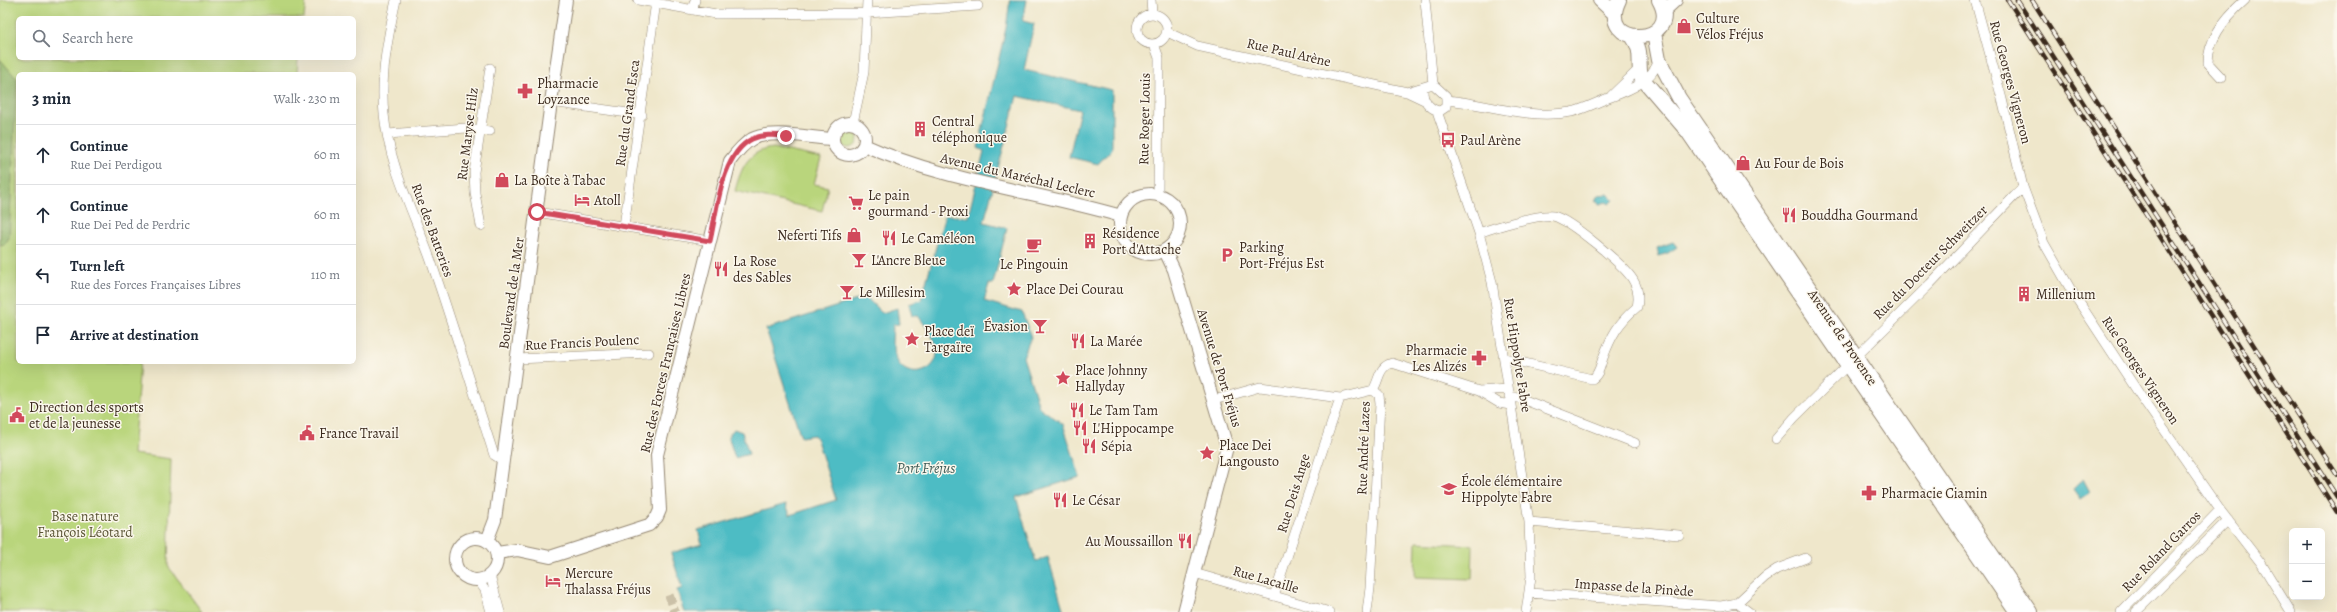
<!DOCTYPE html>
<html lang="en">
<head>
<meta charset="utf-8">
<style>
  :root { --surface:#fff; --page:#f6f6f7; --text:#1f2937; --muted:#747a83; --line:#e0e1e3 }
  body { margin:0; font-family:Alegreya,serif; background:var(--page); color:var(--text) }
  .controls { position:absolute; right:12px; bottom:12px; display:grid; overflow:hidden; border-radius:6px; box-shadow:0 4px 16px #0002 }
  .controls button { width:36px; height:36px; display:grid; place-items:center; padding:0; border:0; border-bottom:1px solid var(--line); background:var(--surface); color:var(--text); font:20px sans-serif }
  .stop { position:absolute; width:12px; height:12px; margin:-9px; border:3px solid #d1495b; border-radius:50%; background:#fff }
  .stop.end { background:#d1495b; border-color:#fff; box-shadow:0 1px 4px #0008 }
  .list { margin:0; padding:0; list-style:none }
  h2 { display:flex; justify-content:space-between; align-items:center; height:52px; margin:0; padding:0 16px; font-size:17px }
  h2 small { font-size:13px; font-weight:400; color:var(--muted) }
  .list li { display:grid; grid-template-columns:26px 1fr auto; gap:12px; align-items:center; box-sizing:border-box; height:60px; padding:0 16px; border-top:1px solid var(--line) }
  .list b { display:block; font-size:15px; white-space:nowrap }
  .list p { margin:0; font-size:13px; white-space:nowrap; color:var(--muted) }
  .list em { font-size:13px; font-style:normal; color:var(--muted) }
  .icon { flex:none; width:22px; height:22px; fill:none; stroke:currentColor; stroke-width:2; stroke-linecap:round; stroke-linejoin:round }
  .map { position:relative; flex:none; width:2337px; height:612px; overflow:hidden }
  .search { position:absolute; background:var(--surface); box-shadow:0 4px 16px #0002; left:16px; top:16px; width:340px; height:44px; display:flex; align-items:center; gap:10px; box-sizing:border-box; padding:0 14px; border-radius:6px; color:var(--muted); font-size:15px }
  .panel { position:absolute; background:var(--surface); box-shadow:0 4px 16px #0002; left:16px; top:72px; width:340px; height:292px; border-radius:6px }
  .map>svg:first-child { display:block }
  .green { fill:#b9d57b; stroke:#7a804c }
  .forest { fill:#92b66b; stroke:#667044 }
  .water { fill:#4dbcc4; stroke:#447371 }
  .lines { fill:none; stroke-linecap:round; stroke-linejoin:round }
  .street-tunnel { stroke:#cbc1a8; stroke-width:9; stroke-dasharray:9 4.5; stroke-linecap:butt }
  .street-casing { stroke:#958874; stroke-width:10 }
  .secondary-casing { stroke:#958874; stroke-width:14 }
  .primary-casing { stroke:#958874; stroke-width:16 }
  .street { stroke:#fff; stroke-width:9 }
  .secondary { stroke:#fff; stroke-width:12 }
  .primary { stroke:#fff; stroke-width:14 }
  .rail-casing { stroke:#3b2a1e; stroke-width:4.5 }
  .rail { stroke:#fbf7ec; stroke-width:3; stroke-dasharray:9; stroke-linecap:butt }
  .route { stroke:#d1495b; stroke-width:5 }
  .labels { text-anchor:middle; stroke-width:3; stroke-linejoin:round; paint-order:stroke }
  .poi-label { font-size:14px; fill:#3b2a1e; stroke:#fbf7ec; text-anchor:start }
  .street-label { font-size:14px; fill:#3b2a1e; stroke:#fbf7ec }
  .park-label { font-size:14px; fill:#5a5535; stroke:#fbf7ec }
  .water-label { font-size:15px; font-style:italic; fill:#415d58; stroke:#fbf7ec }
</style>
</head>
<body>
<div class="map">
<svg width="2337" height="612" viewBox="0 0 2337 612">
  <rect width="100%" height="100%" fill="#fbf7ec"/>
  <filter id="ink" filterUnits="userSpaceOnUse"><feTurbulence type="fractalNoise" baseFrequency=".025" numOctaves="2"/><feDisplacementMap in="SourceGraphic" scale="8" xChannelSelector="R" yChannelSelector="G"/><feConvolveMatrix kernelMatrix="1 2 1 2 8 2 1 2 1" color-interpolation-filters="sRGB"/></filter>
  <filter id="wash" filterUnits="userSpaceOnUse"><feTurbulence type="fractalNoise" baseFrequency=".012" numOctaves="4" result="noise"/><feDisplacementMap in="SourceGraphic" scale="16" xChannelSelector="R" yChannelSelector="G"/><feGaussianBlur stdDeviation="0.9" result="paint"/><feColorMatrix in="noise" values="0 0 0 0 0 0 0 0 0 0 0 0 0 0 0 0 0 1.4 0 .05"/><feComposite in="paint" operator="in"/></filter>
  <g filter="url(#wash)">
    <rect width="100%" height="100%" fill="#efe7cb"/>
    <path class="green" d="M 0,0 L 306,0 L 304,18 L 18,18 L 18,58 L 298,58 L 297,74 L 18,74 L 18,362 L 140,362 L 133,454 L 171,459 L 168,566 L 202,612 L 0,612 Z
      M840 139a9 9 0 1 1 18 0a9 9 0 1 1-18 0Z
      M 774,148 L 821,158 L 814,184 L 828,187 L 822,211 L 735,191 C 741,168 748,150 774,148 Z
      M 1416,542 L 1473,545 L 1472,579 L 1415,577 Z"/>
    <path class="forest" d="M 0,59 L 17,79 L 9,238 L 5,244 L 0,245 Z"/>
    <path class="water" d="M 1010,0 L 1027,0 L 1023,21 L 1034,24 L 1024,70 L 1112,90 L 1112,149 L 1098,164 L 1069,157 L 1080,110 L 1017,96 L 984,222 L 1007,228 L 993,284 L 989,284 L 984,301 L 1022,312 L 1031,337 L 1023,357 L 1039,407 L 1063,424 L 1080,477 L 1016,497 L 1035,559 L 1036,561 L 1048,557 L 1064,612 L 684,612 L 677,590 L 682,588 L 671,553 L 702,544 L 698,530 L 786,504 L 790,515 L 836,500 L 817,440 L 814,435 L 801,437 L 766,329 L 866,297 L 882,313 L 897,308 L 899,324 L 893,325 L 892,344 L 894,346 C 895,387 945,375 936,345 C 932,334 925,325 918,316 L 912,316 L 909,304 L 921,300 L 945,215 L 968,217 L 984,151 L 978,148 L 1006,28 Z
      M 1608,194 L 1614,200 L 1610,204 L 1606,202 L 1600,204 L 1595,201 L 1598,195 Z
      M 1673,242 L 1677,247 L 1668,253 L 1659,256 L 1657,248 Z
      M 734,429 L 742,432 L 749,454 L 735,458 L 728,436 Z
      M 2083,479 L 2090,492 L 2080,499 L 2073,489 Z"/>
  </g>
  <g filter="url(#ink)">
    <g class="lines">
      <path class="street-tunnel" d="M 669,595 L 675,612"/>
      <g class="street-casing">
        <path id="street" d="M 396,0 C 388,36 380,77 384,114 C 389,166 414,213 431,261 C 453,325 473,390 494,455 L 502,460
          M 638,0 L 716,14 L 867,13 L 978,6
          M 1151,0 L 1152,13
          M 1425,0 L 1433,84
          M 1975,0 L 2002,99 L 2023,187 L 2044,243 L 2071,290 L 2140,395 L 2220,510 L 2261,563 L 2291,612
          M 692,10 L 695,0
          M1137 29a15 15 0 1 1 30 0a15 15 0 1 1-30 0Z
          M 1167,32 L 1197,46 L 1407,92 L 1426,101
          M 1154,44 L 1159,58 L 1158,195
          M 2221,77 L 2208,63 C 2208,38 2227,16 2245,0
          M 1407,92 L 1433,84 L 1446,96 L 1446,107 L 1440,111 C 1430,110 1420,98 1424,88
          M 1611,96 L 1639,69
          M 1447,100 C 1488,104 1529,120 1571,112 C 1585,109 1597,102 1611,97 C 1630,90 1652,81 1659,60
          M 551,102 L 642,115
          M 1437,111 L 1479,233 L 1492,282 L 1529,522 L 1531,577 L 1526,612
          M 853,123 L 864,72 L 867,0
          M 388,134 L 466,128 L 490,131
          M 537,212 L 710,241
          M 481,226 L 475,193 L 474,172 L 490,68
          M 624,226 L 656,2
          M 1479,233 C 1495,227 1539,214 1553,216 C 1569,219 1625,266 1633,280 C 1638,288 1639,298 1637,307 C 1619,322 1611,336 1603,358 C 1600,366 1599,375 1592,379 L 1504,358
          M 517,359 L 649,353
          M 1479,391 L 1508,389
          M 1509,396 L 1522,399 L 1635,443
          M 1214,400 L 1260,387 L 1340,398 L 1373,390
          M 1776,439 L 1794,418 L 1930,284 L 2023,187
          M 1529,522 L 1679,535
          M 1194,573 L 1330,612
          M 490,575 L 500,612
          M 478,580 L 485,590 L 491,612
          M 1529,593 L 1721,606 L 1737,603 L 1765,577 L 1777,569 L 1806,558
          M 1274,596 L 1340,398
          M 1737,603 L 1749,612
          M 1367,612 L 1370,588 L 1380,404 L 1379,395 L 1373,390 C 1380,379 1378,367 1392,363 L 1479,391 L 1499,403 L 1510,405
          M 2121,612 L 2220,510
          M 2136,612 L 2228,520"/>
      </g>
      <g class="secondary-casing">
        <path id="secondary" d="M 1663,12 L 1676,0
          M833 139a16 16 0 1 1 32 0a16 16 0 1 1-32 0Z
          M 864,145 C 946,182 1035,191 1121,216
          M1120 224a30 30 0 1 1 60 0a30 30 0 1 1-60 0Z
          M 1165,251 L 1174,270 L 1227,447 L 1184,612
          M455 559a21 21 0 1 1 42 0a21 21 0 1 1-42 0Z
          M 487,541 L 495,520 L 551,102 L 566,0
          M 497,553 L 517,550 L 550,557 L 649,525 L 657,517 L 660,510 L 657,455 L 730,161 C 736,153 743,144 752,139 C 772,129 810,138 832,139"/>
      </g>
      <g class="primary-casing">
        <path id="primary" d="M 1600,0 L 1615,14
          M 1619,0 C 1595,50 1685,46 1659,0
          M 1654,33 L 1659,60 L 1679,98 L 2031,612
          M 1632,36 C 1644,53 1637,60 1641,77 L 1688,132 L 2017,612"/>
      </g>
      <use href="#street" class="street"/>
      <use href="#secondary" class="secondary"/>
      <use href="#primary" class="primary"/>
      <g class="rail-casing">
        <path id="rail" d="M 2008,0 L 2337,512
          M 2017,0 L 2337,497
          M 2032,0 L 2337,475"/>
      </g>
      <use href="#rail" class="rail"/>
    </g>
  </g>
  <g class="lines" filter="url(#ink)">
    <path class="route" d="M 537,212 L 710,241 C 717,211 721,154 752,139 C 763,134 774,135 786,136"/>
  </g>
  <defs>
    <g id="shop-bare" transform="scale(1.2)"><path d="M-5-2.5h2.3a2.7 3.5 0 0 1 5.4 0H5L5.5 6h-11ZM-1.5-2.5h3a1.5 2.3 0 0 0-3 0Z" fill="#d1495b" stroke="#fbf7ec" stroke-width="2.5" paint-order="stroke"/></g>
    <g id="pharmacy-bare" transform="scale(1.2)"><path d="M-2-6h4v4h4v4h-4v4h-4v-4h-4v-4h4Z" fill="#d1495b" stroke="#fbf7ec" stroke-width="2.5" paint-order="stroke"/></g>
    <g id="building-bare" transform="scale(1.2)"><path d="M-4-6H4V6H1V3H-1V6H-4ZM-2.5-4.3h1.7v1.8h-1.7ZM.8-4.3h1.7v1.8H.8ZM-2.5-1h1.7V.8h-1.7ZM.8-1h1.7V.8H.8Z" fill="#d1495b" stroke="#fbf7ec" stroke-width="2.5" paint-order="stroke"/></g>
    <g id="bus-bare" transform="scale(1.2)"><path d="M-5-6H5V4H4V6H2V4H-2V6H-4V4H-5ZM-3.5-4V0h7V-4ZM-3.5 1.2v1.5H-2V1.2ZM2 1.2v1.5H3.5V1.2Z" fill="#d1495b" stroke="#fbf7ec" stroke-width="2.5" paint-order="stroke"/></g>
    <g id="hotel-bare" transform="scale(1.2)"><path d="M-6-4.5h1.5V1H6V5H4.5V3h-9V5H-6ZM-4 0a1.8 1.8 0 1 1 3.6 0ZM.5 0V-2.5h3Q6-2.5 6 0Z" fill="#d1495b" stroke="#fbf7ec" stroke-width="2.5" paint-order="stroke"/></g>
    <g id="supermarket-bare" transform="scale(1.2)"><path d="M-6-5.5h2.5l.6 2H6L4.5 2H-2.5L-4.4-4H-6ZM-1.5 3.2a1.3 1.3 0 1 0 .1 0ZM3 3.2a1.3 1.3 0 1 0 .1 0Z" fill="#d1495b" stroke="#fbf7ec" stroke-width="2.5" paint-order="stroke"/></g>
    <g id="restaurant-bare" transform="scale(1.2)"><path d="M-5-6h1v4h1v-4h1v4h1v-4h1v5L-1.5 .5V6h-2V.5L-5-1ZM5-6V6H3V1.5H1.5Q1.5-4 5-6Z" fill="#d1495b" stroke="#fbf7ec" stroke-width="2.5" paint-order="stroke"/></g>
    <g id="cafe-bare" transform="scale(1.2)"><path d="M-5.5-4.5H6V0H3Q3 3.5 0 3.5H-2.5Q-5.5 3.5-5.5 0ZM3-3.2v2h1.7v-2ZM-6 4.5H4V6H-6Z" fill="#d1495b" stroke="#fbf7ec" stroke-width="2.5" paint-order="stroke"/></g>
    <g id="parking-bare" transform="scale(1.2)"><path d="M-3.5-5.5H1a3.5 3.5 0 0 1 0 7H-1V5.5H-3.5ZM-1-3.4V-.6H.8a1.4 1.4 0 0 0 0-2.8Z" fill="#d1495b" stroke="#fbf7ec" stroke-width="2.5" paint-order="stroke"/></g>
    <g id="bar-bare" transform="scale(1.2)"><path d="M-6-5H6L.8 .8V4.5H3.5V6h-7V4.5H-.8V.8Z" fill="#d1495b" stroke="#fbf7ec" stroke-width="2.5" paint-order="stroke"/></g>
    <g id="sight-bare" transform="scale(1.2)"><path d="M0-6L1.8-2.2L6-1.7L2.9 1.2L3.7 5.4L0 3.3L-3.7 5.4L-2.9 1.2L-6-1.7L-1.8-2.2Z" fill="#d1495b" stroke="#fbf7ec" stroke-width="2.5" paint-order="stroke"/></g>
    <g id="civic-bare" transform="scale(1.2)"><path d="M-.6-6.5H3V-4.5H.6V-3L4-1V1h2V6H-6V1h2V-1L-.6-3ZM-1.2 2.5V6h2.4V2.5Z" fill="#d1495b" stroke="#fbf7ec" stroke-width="2.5" paint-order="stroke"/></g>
    <g id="school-bare" transform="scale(1.2)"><path d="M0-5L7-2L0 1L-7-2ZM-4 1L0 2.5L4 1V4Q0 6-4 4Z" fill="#d1495b" stroke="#fbf7ec" stroke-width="2.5" paint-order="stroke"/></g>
  </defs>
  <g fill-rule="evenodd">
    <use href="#shop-bare" x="1684" y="26"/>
    <use href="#pharmacy-bare" x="525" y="91"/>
    <use href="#building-bare" x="920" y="129"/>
    <use href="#bus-bare" x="1448" y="140"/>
    <use href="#shop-bare" x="1743" y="163"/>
    <use href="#shop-bare" x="502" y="180"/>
    <use href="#hotel-bare" x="582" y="200"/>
    <use href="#supermarket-bare" x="856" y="203"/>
    <use href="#restaurant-bare" x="1789" y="215"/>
    <use href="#shop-bare" x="854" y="235"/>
    <use href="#restaurant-bare" x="889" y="238"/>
    <use href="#building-bare" x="1090" y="241"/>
    <use href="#cafe-bare" x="1034" y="245"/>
    <use href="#parking-bare" x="1227" y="255"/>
    <use href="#bar-bare" x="859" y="260"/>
    <use href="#restaurant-bare" x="721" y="269"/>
    <use href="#sight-bare" x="1014" y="289"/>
    <use href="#bar-bare" x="847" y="292"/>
    <use href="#building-bare" x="2024" y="294"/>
    <use href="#bar-bare" x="1040" y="326"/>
    <use href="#sight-bare" x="912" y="339"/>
    <use href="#restaurant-bare" x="1078" y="341"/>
    <use href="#pharmacy-bare" x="1479" y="358"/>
    <use href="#sight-bare" x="1063" y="378"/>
    <use href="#restaurant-bare" x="1077" y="410"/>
    <use href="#civic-bare" x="17" y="415"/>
    <use href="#restaurant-bare" x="1080" y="428"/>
    <use href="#civic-bare" x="307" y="433"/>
    <use href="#restaurant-bare" x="1089" y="446"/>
    <use href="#sight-bare" x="1207" y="453"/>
    <use href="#school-bare" x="1449" y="489"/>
    <use href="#pharmacy-bare" x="1869" y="493"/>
    <use href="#restaurant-bare" x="1060" y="500"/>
    <use href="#restaurant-bare" x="1185" y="541"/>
    <use href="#hotel-bare" x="553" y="581"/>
  </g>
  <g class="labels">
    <g class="poi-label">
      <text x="1696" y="23">Culture<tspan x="1696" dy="16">Vélos Fréjus</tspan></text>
      <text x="537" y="88">Pharmacie<tspan x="537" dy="16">Loyzance</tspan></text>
      <text x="932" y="126">Central<tspan x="932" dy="16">téléphonique</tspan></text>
      <text x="1460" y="145">Paul Arène</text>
      <text x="1755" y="168">Au Four de Bois</text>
      <text x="514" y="185">La Boîte à Tabac</text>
      <text x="868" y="200">Le pain<tspan x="868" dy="16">gourmand - Proxi</tspan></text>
      <text x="594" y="205">Atoll</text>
      <text x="1801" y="220">Bouddha Gourmand</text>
      <text x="1102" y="238">Résidence<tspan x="1102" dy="16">Port d'Attache</tspan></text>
      <text x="842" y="240" text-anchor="end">Neferti Tifs</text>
      <text x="901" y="243">Le Caméléon</text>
      <text x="1239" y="252">Parking<tspan x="1239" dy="16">Port-Fréjus Est</tspan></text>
      <text x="871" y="265">L'Ancre Bleue</text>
      <text x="733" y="266">La Rose<tspan x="733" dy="16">des Sables</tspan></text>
      <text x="1034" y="269" text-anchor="middle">Le Pingouin</text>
      <text x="1026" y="294">Place Dei Courau</text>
      <text x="859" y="297">Le Millesim</text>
      <text x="2036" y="299">Millenium</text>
      <text x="1028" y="331" text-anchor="end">Évasion</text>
      <text x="924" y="336">Place deï<tspan x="924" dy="16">Targaïre</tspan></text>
      <text x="1090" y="346">La Marée</text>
      <text x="1467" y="355" text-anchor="end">Pharmacie<tspan x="1467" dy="16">Les Alizés</tspan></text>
      <text x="1075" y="375">Place Johnny<tspan x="1075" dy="16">Hallyday</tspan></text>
      <text x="29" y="412">Direction des sports<tspan x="29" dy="16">et de la jeunesse</tspan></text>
      <text x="1089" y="415">Le Tam Tam</text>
      <text x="1092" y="433">L'Hippocampe</text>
      <text x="319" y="438">France Travail</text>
      <text x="1219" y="450">Place Dei<tspan x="1219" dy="16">Langousto</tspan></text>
      <text x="1101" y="451">Sépia</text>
      <text x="1461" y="486">École élémentaire<tspan x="1461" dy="16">Hippolyte Fabre</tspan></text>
      <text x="1881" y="498">Pharmacie Ciamin</text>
      <text x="1072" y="505">Le César</text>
      <text x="1173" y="546" text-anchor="end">Au Moussaillon</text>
      <text x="565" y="578">Mercure<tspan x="565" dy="16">Thalassa Fréjus</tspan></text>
    </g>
    <g class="street-label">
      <text transform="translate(1289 52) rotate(13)" y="5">Rue Paul Arène</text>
      <text transform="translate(2011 82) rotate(75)" y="5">Rue Georges Vigneron</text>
      <text transform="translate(627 113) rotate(-82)" y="5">Rue du Grand Esca</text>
      <text transform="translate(1144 119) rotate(-89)" y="5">Rue Roger Louis</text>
      <text transform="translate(467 134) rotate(-83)" y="5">Rue Maryse Hilz</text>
      <text transform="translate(1018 175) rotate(13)" y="5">Avenue du Maréchal Leclerc</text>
      <text transform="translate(433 230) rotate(70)" y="5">Rue des Batteries</text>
      <text transform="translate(1930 262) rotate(-45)" y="5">Rue du Docteur Schweitzer</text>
      <text transform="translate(511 293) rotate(-82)" y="5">Boulevard de la Mer</text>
      <text transform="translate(1843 337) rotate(56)" y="5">Avenue de Provence</text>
      <text transform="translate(582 342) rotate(-3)" y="5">Rue Francis Poulenc</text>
      <text transform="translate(1518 355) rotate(81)" y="5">Rue Hippolyte Fabre</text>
      <text transform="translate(665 363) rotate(-77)" y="5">Rue des Forces Françaises Libres</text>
      <text transform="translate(1220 368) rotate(73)" y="5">Avenue de Port Fréjus</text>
      <text transform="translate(2141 370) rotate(56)" y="5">Rue Georges Vigneron</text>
      <text transform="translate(1363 448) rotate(-88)" y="5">Rue André Lazes</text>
      <text transform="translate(1293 493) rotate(-73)" y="5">Rue Deis Ange</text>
      <text transform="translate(2161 551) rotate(-46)" y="5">Rue Roland Garros</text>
      <text transform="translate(1266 579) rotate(16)" y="5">Rue Lacaille</text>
      <text transform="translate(1634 587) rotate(4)" y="5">Impasse de la Pinède</text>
    </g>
    <g class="park-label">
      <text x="85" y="521">Base nature<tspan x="85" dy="16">François Léotard</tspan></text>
    </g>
    <g class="water-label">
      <text x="926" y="473">Port Fréjus</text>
    </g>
  </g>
</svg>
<div class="controls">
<button>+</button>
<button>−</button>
</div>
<div class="stop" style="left:537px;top:212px"></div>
<div class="stop end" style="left:786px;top:136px"></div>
<div class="search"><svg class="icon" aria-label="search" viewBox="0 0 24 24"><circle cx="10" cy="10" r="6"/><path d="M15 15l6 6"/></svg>Search here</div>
<section class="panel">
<h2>3 min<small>Walk · 230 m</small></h2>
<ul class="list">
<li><svg class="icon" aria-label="ahead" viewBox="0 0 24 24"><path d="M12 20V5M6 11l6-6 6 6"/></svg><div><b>Continue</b><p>Rue Dei Perdigou</p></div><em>60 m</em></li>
<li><svg class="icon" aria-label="ahead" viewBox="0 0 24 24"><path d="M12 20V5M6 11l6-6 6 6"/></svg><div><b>Continue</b><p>Rue Dei Ped de Perdric</p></div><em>60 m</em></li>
<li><svg class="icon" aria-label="left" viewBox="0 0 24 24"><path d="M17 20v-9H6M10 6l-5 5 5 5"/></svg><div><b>Turn left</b><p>Rue des Forces Françaises Libres</p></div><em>110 m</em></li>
<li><svg class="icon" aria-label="arrive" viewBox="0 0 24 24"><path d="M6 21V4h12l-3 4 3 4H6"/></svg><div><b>Arrive at destination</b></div></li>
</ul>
</section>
</div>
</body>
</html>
